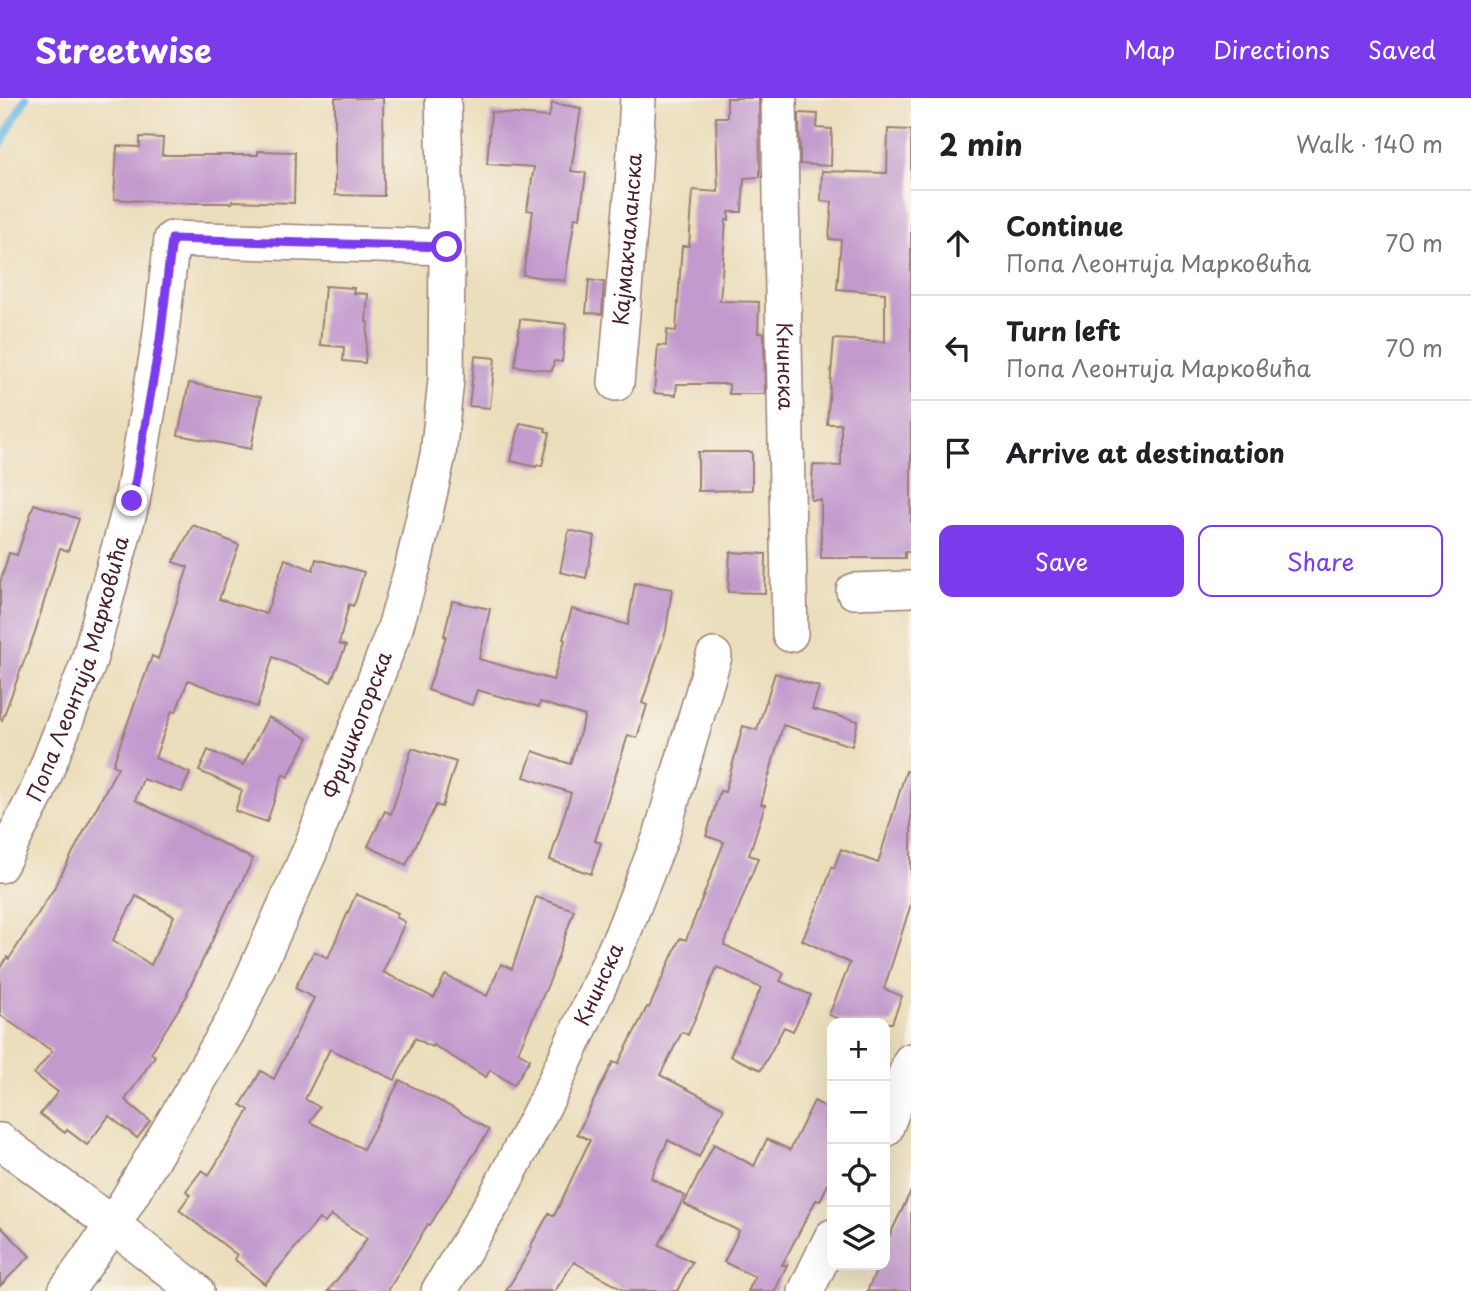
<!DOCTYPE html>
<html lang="en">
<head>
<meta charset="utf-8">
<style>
  :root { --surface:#fff; --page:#f2f2f2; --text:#202124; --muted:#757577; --line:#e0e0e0; --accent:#7c3aed }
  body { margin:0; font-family:"Playpen Sans",sans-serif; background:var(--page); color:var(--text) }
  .controls { position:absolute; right:21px; bottom:21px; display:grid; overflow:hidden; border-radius:14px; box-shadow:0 7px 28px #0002 }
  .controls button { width:63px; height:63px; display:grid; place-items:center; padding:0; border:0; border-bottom:2px solid var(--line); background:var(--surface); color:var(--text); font:35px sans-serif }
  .stop { position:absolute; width:21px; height:21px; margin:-16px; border:5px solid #7c3aed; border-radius:50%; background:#fff }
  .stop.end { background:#7c3aed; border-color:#fff; box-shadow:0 2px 7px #0008 }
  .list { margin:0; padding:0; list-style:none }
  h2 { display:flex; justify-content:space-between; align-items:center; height:91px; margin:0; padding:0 28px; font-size:30px }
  h2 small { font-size:23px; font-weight:400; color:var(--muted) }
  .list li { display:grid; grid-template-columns:46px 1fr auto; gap:21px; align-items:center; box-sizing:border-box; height:105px; padding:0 28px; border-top:2px solid var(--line) }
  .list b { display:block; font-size:26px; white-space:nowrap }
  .list p { margin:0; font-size:23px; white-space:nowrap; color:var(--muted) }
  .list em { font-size:23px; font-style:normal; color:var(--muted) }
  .actions { display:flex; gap:14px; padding:21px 28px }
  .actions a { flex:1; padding:16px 0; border:2px solid var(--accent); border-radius:14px; text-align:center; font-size:24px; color:var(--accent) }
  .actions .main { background:var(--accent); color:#fff }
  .icon { flex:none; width:38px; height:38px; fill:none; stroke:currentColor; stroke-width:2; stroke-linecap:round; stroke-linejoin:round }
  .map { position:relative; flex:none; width:911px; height:1193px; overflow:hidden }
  header { display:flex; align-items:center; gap:42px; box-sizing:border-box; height:98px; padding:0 35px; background:var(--accent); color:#fff }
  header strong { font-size:33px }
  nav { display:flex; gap:38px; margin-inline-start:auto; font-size:24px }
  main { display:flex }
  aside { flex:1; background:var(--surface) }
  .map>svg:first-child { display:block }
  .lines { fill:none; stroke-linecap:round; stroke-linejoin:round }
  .stream { stroke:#68b7e3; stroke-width:8 }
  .building { fill:#c29ace; fill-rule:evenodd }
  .minor-casing { stroke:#9a7e74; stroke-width:38 }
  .minor { stroke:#fff; stroke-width:35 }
  .route { stroke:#7c3aed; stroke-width:9 }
  .labels { text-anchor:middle; stroke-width:5; stroke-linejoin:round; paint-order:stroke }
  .street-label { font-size:21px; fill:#4a1f2b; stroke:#f7f3e8 }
</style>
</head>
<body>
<header>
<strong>Streetwise</strong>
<nav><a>Map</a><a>Directions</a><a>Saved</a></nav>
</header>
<main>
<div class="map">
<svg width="911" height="1193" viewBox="0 0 911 1193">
  <rect width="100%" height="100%" fill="#f7f3e8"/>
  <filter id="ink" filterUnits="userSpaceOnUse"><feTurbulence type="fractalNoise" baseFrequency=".0143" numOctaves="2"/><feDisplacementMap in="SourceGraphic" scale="14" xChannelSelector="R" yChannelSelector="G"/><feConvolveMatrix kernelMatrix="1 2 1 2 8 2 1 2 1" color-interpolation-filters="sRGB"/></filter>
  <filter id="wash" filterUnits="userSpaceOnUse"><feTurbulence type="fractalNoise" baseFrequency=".00686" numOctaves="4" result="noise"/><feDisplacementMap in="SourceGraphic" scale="28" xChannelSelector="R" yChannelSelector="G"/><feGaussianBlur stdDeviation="1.57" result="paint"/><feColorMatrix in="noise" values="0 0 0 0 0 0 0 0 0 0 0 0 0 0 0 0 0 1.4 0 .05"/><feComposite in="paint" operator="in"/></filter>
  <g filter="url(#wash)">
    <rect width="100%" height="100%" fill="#ebdebc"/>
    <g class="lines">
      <path class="stream" d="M 0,47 L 26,0"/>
    </g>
    <g id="blocks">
      <path class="building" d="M 335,0 L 383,0 L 384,98 L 335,97 Z
        M 727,0 L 759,0 L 760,79 L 744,80 L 742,114 L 729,114 L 729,122 L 726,122 L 720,203 L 759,204 L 758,235 L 764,235 L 765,296 L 729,296 L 729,286 L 677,286 L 676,297 L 654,295 L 658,247 L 666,248 L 667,232 L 676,233 L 682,148 L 689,148 L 693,92 L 718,94 L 716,19 L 727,19 Z
        M 552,5 L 581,10 L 571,73 L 586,75 L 580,120 L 575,119 L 565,183 L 523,177 L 533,113 L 527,112 L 534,69 L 487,66 L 491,14 L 549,19 Z
        M 799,15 L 818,16 L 817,30 L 832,31 L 831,68 L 800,66 Z
        M 888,31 L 911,32 L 911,454 L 905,454 L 905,460 L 821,460 L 821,402 L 811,402 L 813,367 L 841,368 L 841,326 L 827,326 L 834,241 L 885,244 L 885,195 L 837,191 L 841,142 L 829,141 L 832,104 L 821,103 L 822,73 L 887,75 Z
        M 140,39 L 163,40 L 162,57 L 258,57 L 258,53 L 295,54 L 294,105 L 232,103 L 232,105 L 176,105 L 114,101 L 117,48 L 140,49 Z
        M 589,182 L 604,184 L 602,216 L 586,215 Z
        M 325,188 L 354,190 L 353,195 L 368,196 L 366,224 L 368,224 L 365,265 L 343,263 L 344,249 L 320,247 Z
        M 520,221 L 566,226 L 562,264 L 554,263 L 552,273 L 515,268 Z
        M 475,258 L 495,260 L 490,310 L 469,308 Z
        M 189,285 L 261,299 L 251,351 L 178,337 Z
        M 520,325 L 546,330 L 545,333 L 550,335 L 542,368 L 537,367 L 536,369 L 511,363 Z
        M 698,354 L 752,354 L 752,392 L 698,393 Z
        M 34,406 L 79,421 L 68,453 L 60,450 L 35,534 L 2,622 L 0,621 L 0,485 L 9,455 L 17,457 Z
        M 193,427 L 239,447 L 219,501 L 266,516 L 285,461 L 313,472 L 316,461 L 364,474 L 356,502 L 353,508 L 349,506 L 339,546 L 346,548 L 331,584 L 273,559 L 257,609 L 188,582 L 176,614 L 172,613 L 155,660 L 190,675 L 182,694 L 143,681 L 135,702 L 253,761 L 232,804 L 231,803 L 187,895 L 188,896 L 151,955 L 155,958 L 125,1002 L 150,1023 L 137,1040 L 109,1018 L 87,1047 L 67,1032 L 65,1035 L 40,1016 L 58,994 L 34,976 L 52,953 L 0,917 L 0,870 L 7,859 L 9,861 L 53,792 L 118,669 L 113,667 L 124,635 L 152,558 L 158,561 L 188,469 L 173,464 ZM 136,798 L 174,818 L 151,867 L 113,842 Z
        M 569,432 L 595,438 L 586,480 L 560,474 Z
        M 730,454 L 766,456 L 765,495 L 728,494 Z
        M 635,485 L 672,491 L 666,533 L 642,605 L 647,607 L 637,640 L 628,637 L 595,743 L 601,745 L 591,776 L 550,762 L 571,695 L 524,679 L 533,653 L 570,666 L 585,618 L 540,604 L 539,609 L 477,592 L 472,607 L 428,592 L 446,538 L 444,538 L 452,503 L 490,511 L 479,561 L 553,582 L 565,542 L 563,541 L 572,511 L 628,527 Z
        M 775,575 L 819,589 L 812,611 L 858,623 L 852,648 L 783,627 L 761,706 L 765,707 L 749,757 L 758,760 L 724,847 L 784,875 L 780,883 L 811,897 L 793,933 L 784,929 L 761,972 L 730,958 L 761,890 L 717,869 L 688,937 L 682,934 L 660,977 L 724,1010 L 699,1059 L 668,1042 L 651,1080 L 685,1098 L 659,1147 L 692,1164 L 677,1193 L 625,1193 L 574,1164 L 555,1193 L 506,1193 L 532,1150 L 530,1149 L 549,1115 L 554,1118 L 590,1042 L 577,1036 L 613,964 L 618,966 L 647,909 L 649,910 L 680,840 L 686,842 L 724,744 L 706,738 L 720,693 L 725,694 L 743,628 L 757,632 Z
        M 268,619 L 308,640 L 288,679 L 283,676 L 267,724 L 235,713 L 242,692 L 199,673 L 208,652 L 243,667 Z
        M 412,650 L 456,664 L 442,709 L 436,707 L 406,767 L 368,748 L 385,713 L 391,716 Z
        M 906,673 L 911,674 L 911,806 L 884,891 L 902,898 L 892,925 L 849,925 L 829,917 L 850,865 L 802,842 L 822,798 L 832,769 L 834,770 L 841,751 L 878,765 Z
        M 356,796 L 398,815 L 396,819 L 405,824 L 383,874 L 434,900 L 445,877 L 487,898 L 501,866 L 512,871 L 536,799 L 574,812 L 550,882 L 518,954 L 530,961 L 514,987 L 490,972 L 486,979 L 433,947 L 432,949 L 415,940 L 395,982 L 330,951 L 305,1001 L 319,1009 L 310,1024 L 363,1051 L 400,982 L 453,1010 L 489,1032 L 430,1127 L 428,1126 L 388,1193 L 328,1193 L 352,1163 L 367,1140 L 331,1117 L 325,1125 L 319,1121 L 265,1186 L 234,1161 L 237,1157 L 179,1112 L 190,1097 L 186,1093 L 202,1072 L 209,1077 L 249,1012 L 241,1007 L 261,973 L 274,981 L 314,900 L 295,890 L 314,853 L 328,860 Z
        M 814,1003 L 832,1012 L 832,1077 L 820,1103 L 816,1102 L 782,1167 L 787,1167 L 775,1193 L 748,1193 L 755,1179 L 724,1164 L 739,1133 L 684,1106 L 714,1046 L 754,1068 L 767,1041 L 790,1052 Z
        M 911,1093 L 911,1193 L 867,1193 L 879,1167 L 885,1167 L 885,1147 Z
        M 0,1128 L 30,1158 L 0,1188 Z"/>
    </g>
  </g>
  <g filter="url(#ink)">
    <use href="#blocks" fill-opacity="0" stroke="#9a7e74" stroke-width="2"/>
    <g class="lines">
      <g class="minor-casing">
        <g id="minor">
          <path id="s1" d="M 779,0 L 790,536"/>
          <path id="s2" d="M 616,285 L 633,87 L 638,0"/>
          <path d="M 854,493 L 911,491"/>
          <path id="s3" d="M 0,767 L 37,695 L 88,566 L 132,403 L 160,242 L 172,141 L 447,149"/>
          <path d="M 885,1031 L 911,963"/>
          <path d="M 0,1043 L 113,1127 L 196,1193"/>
          <path id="s4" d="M 66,1193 L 113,1127 L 233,924 L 309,755 L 395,530 L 413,468 L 438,357 L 446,282 L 447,149 L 443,0"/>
          <path id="s5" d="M 439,1193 L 495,1101 L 549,997 L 622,837 L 661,738 L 714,558"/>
          <path d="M 806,1193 L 832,1139"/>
        </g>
      </g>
      <use href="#minor" class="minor"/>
    </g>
  </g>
  <g class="lines" filter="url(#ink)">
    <path class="route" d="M 132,403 L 160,242 L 172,141 L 447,149"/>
  </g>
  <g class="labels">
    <g class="street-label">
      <text dy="7" stroke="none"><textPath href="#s2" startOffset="144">Кајмакчаланска</textPath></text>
      <text dy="7" stroke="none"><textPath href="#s1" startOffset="268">Книнска</textPath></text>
      <text dy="7" stroke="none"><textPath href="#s3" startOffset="212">Попа Леонтија Марковића</textPath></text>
      <text dy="7" stroke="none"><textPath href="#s4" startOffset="639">Фрушкогорска</textPath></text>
      <text dy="7" stroke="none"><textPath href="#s5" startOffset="346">Книнска</textPath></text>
    </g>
  </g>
</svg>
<div class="controls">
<button>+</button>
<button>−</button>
<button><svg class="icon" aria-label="locate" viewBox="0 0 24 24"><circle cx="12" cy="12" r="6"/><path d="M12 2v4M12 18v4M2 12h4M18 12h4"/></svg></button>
<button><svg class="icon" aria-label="layers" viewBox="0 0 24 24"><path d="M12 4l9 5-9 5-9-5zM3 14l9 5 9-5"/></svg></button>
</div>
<div class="stop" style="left:447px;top:149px"></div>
<div class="stop end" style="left:132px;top:403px"></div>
</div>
<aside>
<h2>2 min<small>Walk · 140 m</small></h2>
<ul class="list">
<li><svg class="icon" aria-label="ahead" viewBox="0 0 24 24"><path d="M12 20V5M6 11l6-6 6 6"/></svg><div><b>Continue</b><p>Попа Леонтија Марковића</p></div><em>70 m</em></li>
<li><svg class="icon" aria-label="left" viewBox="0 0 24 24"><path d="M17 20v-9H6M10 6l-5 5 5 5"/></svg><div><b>Turn left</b><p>Попа Леонтија Марковића</p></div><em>70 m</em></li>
<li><svg class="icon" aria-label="arrive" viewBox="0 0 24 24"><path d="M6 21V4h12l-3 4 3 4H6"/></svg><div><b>Arrive at destination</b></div></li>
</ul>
<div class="actions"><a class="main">Save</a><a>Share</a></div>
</aside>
</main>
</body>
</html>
